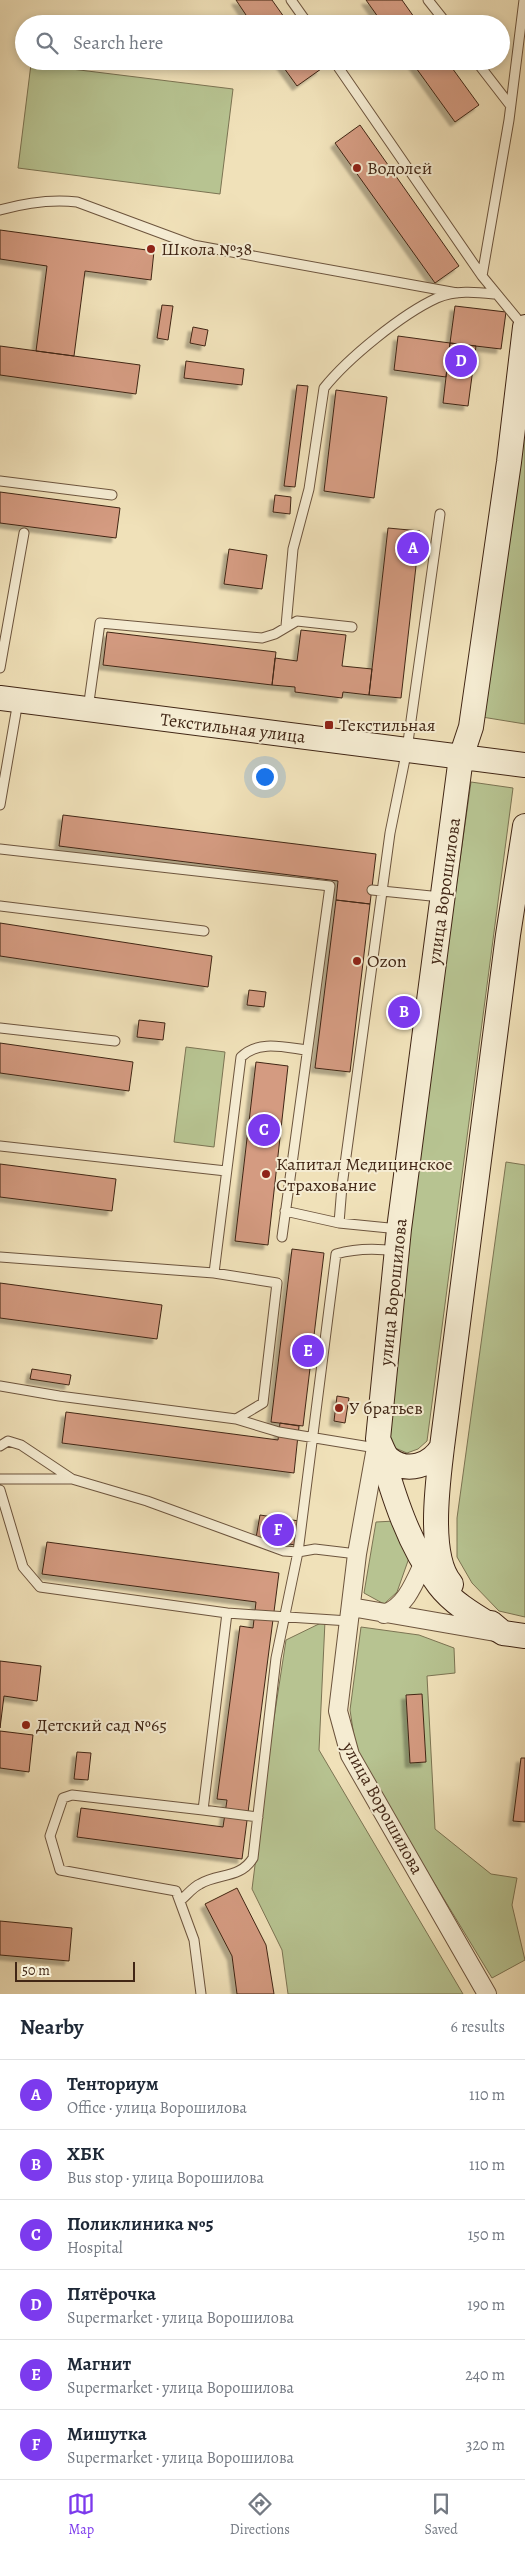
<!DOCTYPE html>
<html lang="en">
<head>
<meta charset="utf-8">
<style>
  :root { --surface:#fff; --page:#f2f2f3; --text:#1f2937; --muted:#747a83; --line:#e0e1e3; --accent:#7c3aed }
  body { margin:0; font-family:Alegreya,serif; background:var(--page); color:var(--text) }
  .scale { position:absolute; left:15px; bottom:12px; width:120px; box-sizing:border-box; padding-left:5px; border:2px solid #412615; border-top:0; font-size:14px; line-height:18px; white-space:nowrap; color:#412615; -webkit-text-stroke:4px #f5ecd2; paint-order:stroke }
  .you { position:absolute; left:264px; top:776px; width:18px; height:18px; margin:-12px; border:4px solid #fff; border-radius:50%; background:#1a73e8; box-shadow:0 0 0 8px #1a73e833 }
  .badge { display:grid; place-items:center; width:32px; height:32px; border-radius:50%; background:var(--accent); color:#fff; font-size:16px; font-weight:700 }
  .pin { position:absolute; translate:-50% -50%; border:2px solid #fff; box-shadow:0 1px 5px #0006 }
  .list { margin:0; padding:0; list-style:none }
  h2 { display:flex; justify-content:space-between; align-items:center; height:65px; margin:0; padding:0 20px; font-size:21px }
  h2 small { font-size:16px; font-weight:400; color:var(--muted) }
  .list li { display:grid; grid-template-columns:32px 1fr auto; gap:15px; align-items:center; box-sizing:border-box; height:70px; padding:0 20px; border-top:1px solid var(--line) }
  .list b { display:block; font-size:19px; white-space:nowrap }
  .list p { margin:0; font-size:16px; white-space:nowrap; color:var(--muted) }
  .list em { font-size:16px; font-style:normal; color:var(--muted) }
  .icon { flex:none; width:28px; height:28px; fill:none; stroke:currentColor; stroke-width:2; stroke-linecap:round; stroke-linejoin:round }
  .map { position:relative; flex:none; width:525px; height:1994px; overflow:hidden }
  .search { position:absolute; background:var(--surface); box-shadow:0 2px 8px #0003; left:15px; right:15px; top:15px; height:55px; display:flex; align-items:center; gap:12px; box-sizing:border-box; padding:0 18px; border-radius:28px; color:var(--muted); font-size:19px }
  .sheet { height:485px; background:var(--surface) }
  nav { display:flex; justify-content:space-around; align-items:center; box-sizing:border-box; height:70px; border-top:1px solid var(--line); background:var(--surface); font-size:14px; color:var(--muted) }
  nav a { display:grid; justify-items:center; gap:2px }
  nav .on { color:var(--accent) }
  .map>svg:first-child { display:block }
  .green { fill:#b7c391; stroke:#7c7453 }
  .building { fill:#d49b81; stroke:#412615; filter:url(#shadow) }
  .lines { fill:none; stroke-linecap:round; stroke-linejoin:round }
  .lane-casing { stroke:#6d553e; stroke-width:11 }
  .street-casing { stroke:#6d553e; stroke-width:20 }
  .secondary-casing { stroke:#412615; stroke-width:26 }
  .lane { stroke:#f5ecd2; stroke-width:9 }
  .street { stroke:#f5ecd2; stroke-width:18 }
  .secondary { stroke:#f5ecd2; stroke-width:24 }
  .poi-dot { fill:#8f2418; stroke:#f5ecd2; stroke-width:2 }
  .labels { text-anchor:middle; stroke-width:4; stroke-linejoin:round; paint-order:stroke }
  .poi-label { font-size:18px; fill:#412615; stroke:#f5ecd2; text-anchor:start }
  .street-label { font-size:18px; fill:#412615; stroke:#f5ecd2 }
</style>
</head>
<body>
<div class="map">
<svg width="525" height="1994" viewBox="0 0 525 1994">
  <defs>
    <filter id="shadow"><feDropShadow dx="-4.5" dy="4.5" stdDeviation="1" flood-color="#0004"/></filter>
  </defs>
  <rect width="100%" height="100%" fill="#f0e1b9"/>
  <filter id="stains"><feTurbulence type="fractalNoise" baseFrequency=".004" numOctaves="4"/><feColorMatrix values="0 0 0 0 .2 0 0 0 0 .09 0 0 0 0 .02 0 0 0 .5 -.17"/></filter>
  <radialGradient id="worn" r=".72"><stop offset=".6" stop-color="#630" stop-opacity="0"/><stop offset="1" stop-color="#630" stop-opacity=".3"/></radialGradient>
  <path class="green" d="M 31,64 L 233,89 L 220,194 L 18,168 Z
    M 525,409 L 525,724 L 482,717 Z
    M 471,782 L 513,788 L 427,1441 L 418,1449 L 407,1453 L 388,1445 L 381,1418 Z
    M 186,1047 L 225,1052 L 214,1147 L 174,1142 Z
    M 506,1162 L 525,1165 L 525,1617 L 499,1611 L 472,1583 L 457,1557 L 457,1518 Z
    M 395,1521 L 409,1558 L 397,1592 L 384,1604 L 364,1593 L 376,1522 Z
    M 325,1621 L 319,1750 L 463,1994 L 288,1994 L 282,1950 L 252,1889 L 271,1738 L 286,1640 Z
    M 361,1627 L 419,1635 L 454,1648 L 455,1673 L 427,1676 L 435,1829 L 491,1874 L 517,1878 L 512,1905 L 525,1960 L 492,1978 L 357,1756 L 350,1710 Z"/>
  <path class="building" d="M 236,0 L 272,0 L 289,24 L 252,24 Z
    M 366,0 L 402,0 L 419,24 L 383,24 Z
    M 279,61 L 315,61 L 321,69 L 297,86 Z
    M 411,61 L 447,61 L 479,105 L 455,122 Z
    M 360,125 L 459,266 L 435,283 L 335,143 Z
    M 0,230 L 154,251 L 151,280 L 85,271 L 74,356 L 36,351 L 47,266 L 0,259 Z
    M 162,305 L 173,306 L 168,340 L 157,338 Z
    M 455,306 L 506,312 L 501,349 L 450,343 Z
    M 193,327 L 208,330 L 205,346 L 190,343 Z
    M 398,336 L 450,343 L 446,377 L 394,370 Z
    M 450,343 L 476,346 L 468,406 L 443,403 Z
    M 0,346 L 140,365 L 136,394 L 0,375 Z
    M 186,361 L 244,369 L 242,385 L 184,378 Z
    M 297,385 L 308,386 L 295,487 L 284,486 Z
    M 336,390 L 387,397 L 374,498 L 324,491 Z
    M 0,492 L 120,508 L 116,538 L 0,523 Z
    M 275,495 L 291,497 L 290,514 L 273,512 Z
    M 388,528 L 420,531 L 401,698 L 369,695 Z
    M 229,549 L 267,555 L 262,589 L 224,584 Z
    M 301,630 L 346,635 L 342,666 L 372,669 L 369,695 L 343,692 L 342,698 L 295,692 L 295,687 L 272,685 L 275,658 L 297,661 Z
    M 107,632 L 276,652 L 272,685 L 103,665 Z
    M 63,815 L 376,854 L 370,904 L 336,900 L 338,881 L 59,846 Z
    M 336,900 L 370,904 L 350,1072 L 315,1068 Z
    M 0,923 L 212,956 L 208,987 L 0,956 Z
    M 249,990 L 266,992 L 264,1007 L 247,1005 Z
    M 139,1020 L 165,1023 L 163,1040 L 137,1037 Z
    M 0,1043 L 133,1062 L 129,1091 L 0,1073 Z
    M 256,1062 L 288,1066 L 268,1245 L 235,1241 Z
    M 0,1164 L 116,1179 L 112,1211 L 0,1197 Z
    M 292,1249 L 324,1253 L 303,1426 L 271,1422 Z
    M 0,1283 L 162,1305 L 157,1339 L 0,1318 Z
    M 32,1369 L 71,1375 L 69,1385 L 30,1379 Z
    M 337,1396 L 349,1398 L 345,1423 L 334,1421 Z
    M 66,1412 L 278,1440 L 280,1423 L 299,1426 L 294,1473 L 62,1443 Z
    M 260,1515 L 299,1521 L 295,1545 L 256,1538 Z
    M 47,1542 L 279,1573 L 242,1859 L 77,1837 L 81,1808 L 223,1827 L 227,1800 L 217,1799 L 240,1626 L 253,1628 L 256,1602 L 42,1574 Z
    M 0,1661 L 41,1666 L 37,1701 L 4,1696 L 0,1728 Z
    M 422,1694 L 426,1762 L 410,1763 L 406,1695 Z
    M 0,1731 L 33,1735 L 29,1772 L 0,1768 Z
    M 77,1752 L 91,1753 L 88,1780 L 74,1779 Z
    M 521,1758 L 525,1758 L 525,1822 L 513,1821 Z
    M 237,1888 L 266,1945 L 274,1994 L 237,1994 L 232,1956 L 205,1904 Z
    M 0,1921 L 72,1928 L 69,1961 L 0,1955 Z"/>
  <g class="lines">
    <g class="lane-casing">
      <path id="lane" d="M 291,0 L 308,24
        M 428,0 L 447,24
        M 334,61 L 482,276
        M 476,61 L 510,105
        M 0,210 C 25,203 51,199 77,202 L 193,245 L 457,293
        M 523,326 L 482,276 L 509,120 L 524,0
        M 0,481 L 112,495
        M 286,626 L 293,549 L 309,489 L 324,388 C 348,358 402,314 437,298 C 455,290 476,292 494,294
        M 0,668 L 24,533
        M 88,709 L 100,623 L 262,638 L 275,634 L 297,621 L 352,627
        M 0,805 L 18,701
        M 0,849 L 330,886 L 282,1237
        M 372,890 L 441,897
        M 0,906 L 204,931
        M 0,1028 L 115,1041
        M 0,1146 L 226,1171
        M 285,1211 L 339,1223 L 399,1229
        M 339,1223 L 342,1186 L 390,833 L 407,749 L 440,514
        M 0,1257 L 214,1273
        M 0,1386 L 59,1396 L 236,1419 L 263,1403 L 277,1283 L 214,1273 L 241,1057 C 259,1040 283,1047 306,1050
        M 236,1419 L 279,1432 L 376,1448
        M 0,1446 L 8,1441 L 21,1445 L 72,1479
        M 0,1479 L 72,1479 L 147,1501 L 284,1551 L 298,1552 L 315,1549 L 357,1554
        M 0,1490 L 23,1567 L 40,1587 L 227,1613 L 203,1810 L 72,1795 L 63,1798 L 50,1836 L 60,1870 L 176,1891 L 194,1940 L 201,1994
        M 227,1613 L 349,1621
        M 203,1810 L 258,1817
        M 181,1903 L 181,1900 C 187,1895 193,1887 200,1884 C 218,1873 240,1879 253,1858 L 276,1658 L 298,1552 L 336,1254 C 357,1248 375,1248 396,1251"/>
    </g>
    <g class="street-casing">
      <path id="street" d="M 377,1442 L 357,1554 L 338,1711 L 350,1755 L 487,1994
        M 351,1607 L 495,1632
        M 384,1614 C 408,1607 417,1575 428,1554"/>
    </g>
    <g class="secondary-casing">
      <path id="secondary" d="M 525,327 L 509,462 L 471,727 L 461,757 L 399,1229 L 378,1439 C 381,1445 384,1455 389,1459 C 408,1474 431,1465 442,1447 L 508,935 L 525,826
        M 0,698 L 525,765
        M 442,1447 C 438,1481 427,1556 451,1584
        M 380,1448 C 393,1495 409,1546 439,1585 C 455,1606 481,1619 503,1633
        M 491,1623 L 503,1633 L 525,1636"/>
    </g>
    <use href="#lane" class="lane"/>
    <use href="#street" class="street"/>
    <use href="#secondary" class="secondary"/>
  </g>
  <g class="poi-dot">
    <circle cx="357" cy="168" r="5"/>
    <circle cx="151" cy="249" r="5"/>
    <rect x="324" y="720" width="10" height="10" rx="2.5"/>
    <circle cx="357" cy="961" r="5"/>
    <circle cx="266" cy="1174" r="5"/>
    <circle cx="339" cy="1408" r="5"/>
    <circle cx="26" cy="1725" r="5"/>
  </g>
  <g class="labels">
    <g class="poi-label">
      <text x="367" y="174">Водолей</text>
      <text x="161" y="255">Школа №38</text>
      <text x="339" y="731">Текстильная</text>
      <text x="367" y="967">Ozon</text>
      <text x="276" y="1170">Капитал Медицинское<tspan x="276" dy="21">Страхование</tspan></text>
      <text x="349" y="1414">У братьев</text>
      <text x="36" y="1731">Детский сад №65</text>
    </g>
    <g class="street-label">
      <text transform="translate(233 728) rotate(7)" y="6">Текстильная улица</text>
      <text transform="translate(444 891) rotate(-82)" y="6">улица Ворошилова</text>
      <text transform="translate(393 1292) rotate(-84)" y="6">улица Ворошилова</text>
      <text transform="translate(383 1808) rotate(61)" y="6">улица Ворошилова</text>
    </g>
  </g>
  <rect width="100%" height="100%" filter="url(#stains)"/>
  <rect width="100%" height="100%" fill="url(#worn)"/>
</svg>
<div class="scale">50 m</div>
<div class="you"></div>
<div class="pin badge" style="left:413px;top:548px">A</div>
<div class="pin badge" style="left:404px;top:1012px">B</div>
<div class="pin badge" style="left:264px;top:1130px">C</div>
<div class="pin badge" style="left:461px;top:361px">D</div>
<div class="pin badge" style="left:308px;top:1351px">E</div>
<div class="pin badge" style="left:278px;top:1530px">F</div>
<div class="search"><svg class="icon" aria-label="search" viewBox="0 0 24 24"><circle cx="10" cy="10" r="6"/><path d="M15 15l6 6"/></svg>Search here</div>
</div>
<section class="sheet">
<h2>Nearby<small>6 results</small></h2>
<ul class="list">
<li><span class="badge">A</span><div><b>Тенториум</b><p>Office · улица Ворошилова</p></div><em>110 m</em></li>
<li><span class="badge">B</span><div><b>ХБК</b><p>Bus stop · улица Ворошилова</p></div><em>110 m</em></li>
<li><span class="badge">C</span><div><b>Поликлиника №5</b><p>Hospital</p></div><em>150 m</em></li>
<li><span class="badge">D</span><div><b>Пятёрочка</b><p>Supermarket · улица Ворошилова</p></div><em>190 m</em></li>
<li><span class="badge">E</span><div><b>Магнит</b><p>Supermarket · улица Ворошилова</p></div><em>240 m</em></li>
<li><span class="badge">F</span><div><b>Мишутка</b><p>Supermarket · улица Ворошилова</p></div><em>320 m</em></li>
</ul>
</section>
<nav>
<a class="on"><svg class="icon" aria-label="map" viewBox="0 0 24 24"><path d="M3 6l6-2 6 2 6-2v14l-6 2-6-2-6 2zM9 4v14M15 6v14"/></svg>Map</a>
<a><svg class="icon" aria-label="directions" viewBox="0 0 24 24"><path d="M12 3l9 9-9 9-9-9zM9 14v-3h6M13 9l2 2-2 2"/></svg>Directions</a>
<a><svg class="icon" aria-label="saved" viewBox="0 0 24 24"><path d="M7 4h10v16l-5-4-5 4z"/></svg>Saved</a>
</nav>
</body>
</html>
